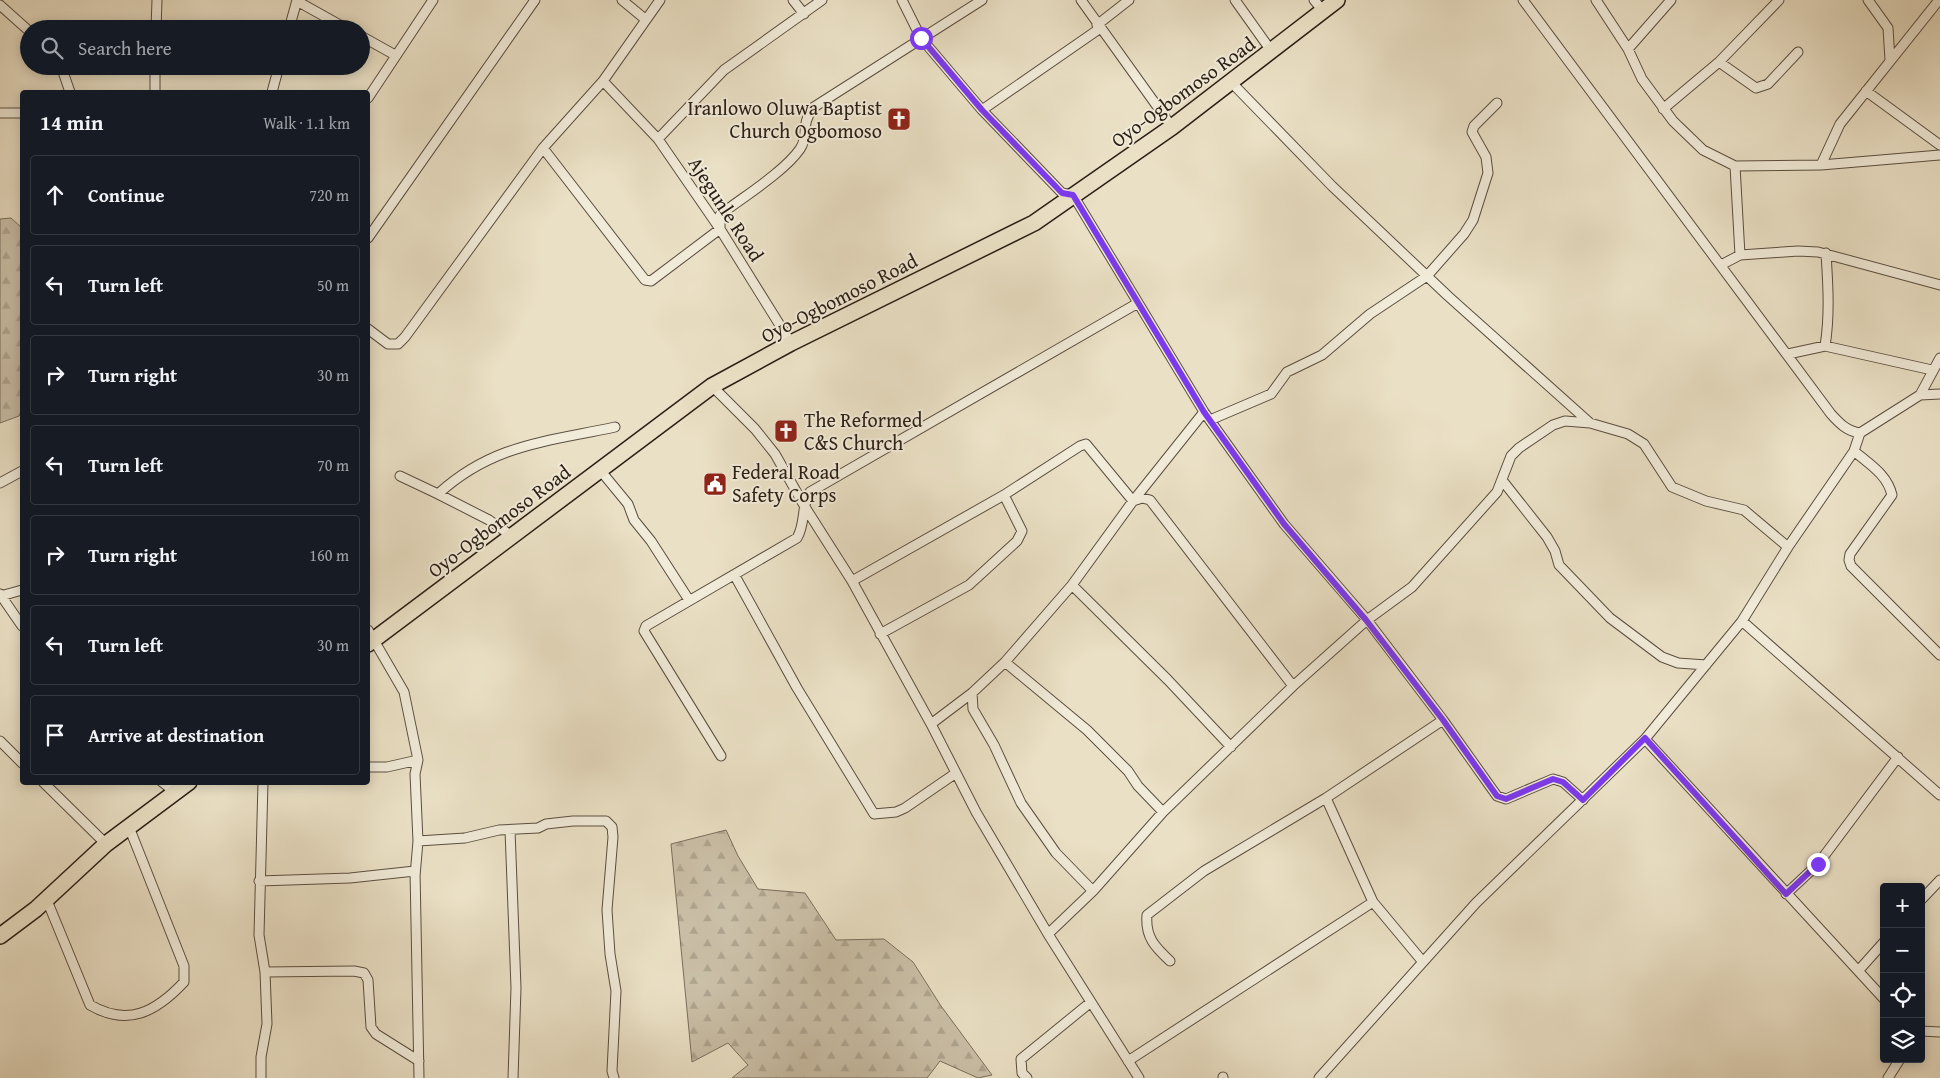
<!DOCTYPE html>
<html lang="en">
<head>
<meta charset="utf-8">
<style>
  :root { --surface:#171b24; --page:#242831; --text:#f1f3f6; --muted:#9ea1a6; --line:#363941 }
  body { margin:0; font-family:"Gentium Book Plus",serif; background:var(--page); color:var(--text) }
  .controls { position:absolute; right:15px; bottom:15px; display:grid; overflow:hidden; border-radius:5px; box-shadow:0 2px 12px #0003 }
  .controls button { width:45px; height:45px; display:grid; place-items:center; padding:0; border:0; border-bottom:1px solid var(--line); background:var(--surface); color:var(--text); font:25px sans-serif }
  .stop { position:absolute; width:15px; height:15px; margin:-11px; border:4px solid #7c3aed; border-radius:50%; background:#fff }
  .stop.end { background:#7c3aed; border-color:#fff; box-shadow:0 1px 5px #0008 }
  .list { margin:0; padding:0; list-style:none }
  h2 { display:flex; justify-content:space-between; align-items:center; height:65px; margin:0; padding:0 20px; font-size:21px }
  h2 small { font-size:16px; font-weight:400; color:var(--muted) }
  .list li { display:grid; grid-template-columns:32px 1fr auto; gap:15px; align-items:center; box-sizing:border-box; height:80px; margin:0 10px 10px; padding:0 10px; border:1px solid var(--line); border-radius:5px }
  .list b { display:block; font-size:19px; white-space:nowrap }
  .list em { font-size:16px; font-style:normal; color:var(--muted) }
  .icon { flex:none; width:28px; height:28px; fill:none; stroke:currentColor; stroke-width:2; stroke-linecap:round; stroke-linejoin:round }
  .map { position:relative; flex:none; width:1940px; height:1078px; overflow:hidden }
  .search { position:absolute; background:var(--surface); box-shadow:0 2px 12px #0003; left:20px; top:20px; width:350px; height:55px; display:flex; align-items:center; gap:12px; box-sizing:border-box; padding:0 18px; border-radius:28px; color:var(--muted); font-size:19px }
  .panel { position:absolute; background:var(--surface); box-shadow:0 2px 12px #0003; left:20px; top:90px; width:350px; height:695px; border-radius:5px }
  .map>svg:first-child { display:block }
  .forest { fill:url(#forest-firs); stroke:#7a6e5e }
  .lines { fill:none; stroke-linecap:round; stroke-linejoin:round }
  .street-casing { stroke:#5b4e41; stroke-width:11 }
  .highway-casing { stroke:#2b1e15; stroke-width:18 }
  .street { stroke:#f1ebd9; stroke-width:9 }
  .highway { stroke:#eae0c5; stroke-width:15 }
  .route { stroke:#7c3aed; stroke-width:6 }
  .labels { text-anchor:middle; stroke-width:4; stroke-linejoin:round; paint-order:stroke }
  .street-label { font-size:20px; fill:#2b1e15; stroke:#f1ebd9 }
  .poi-label { font-size:20px; fill:#2b1e15; stroke:#f1ebd9; text-anchor:start }
</style>
</head>
<body>
<div class="map">
<svg width="1940" height="1078" viewBox="0 0 1940 1078">
  <defs>
    <pattern id="forest-firs" width="22" height="20" patternUnits="userSpaceOnUse" patternTransform="scale(1.25)"><rect width="22" height="20" fill="#cabfa7"/><path d="M5 1l3.5 6h-7zM16 11l3.5 6h-7z" fill="#aea48f"/></pattern>
  </defs>
  <rect width="100%" height="100%" fill="#eae0c5"/>
  <filter id="stains"><feTurbulence type="fractalNoise" baseFrequency=".004" numOctaves="4"/><feColorMatrix values="0 0 0 0 .2 0 0 0 0 .09 0 0 0 0 .02 0 0 0 .5 -.17"/></filter>
  <radialGradient id="worn" r=".72"><stop offset=".6" stop-color="#630" stop-opacity="0"/><stop offset="1" stop-color="#630" stop-opacity=".3"/></radialGradient>
  <path class="forest" d="M 11,218 L 22,228 L 22,409 L 19,416 L 0,423 L 0,219 Z
    M 726,830 L 738,856 L 758,889 L 805,893 L 836,940 L 884,939 L 913,962 L 941,1006 L 992,1075 L 978,1078 L 940,1061 L 927,1078 L 732,1078 L 748,1065 L 728,1043 L 692,1062 L 671,844 Z"/>
  <g class="lines">
    <g class="street-casing">
      <path id="street" d="M 622,0 L 645,19
        M 793,0 L 804,14
        M 902,0 L 921,38 L 982,110 L 1062,193 L 1073,195 L 1204,412 L 1284,524 L 1367,620 L 1443,720 L 1497,796 L 1506,799 L 1553,779 L 1563,782 L 1583,800
        M 1081,0 L 1172,127
        M 1235,0 L 1272,52
        M 1314,0 L 1323,11
        M 1523,0 L 1831,414 C 1840,424 1847,431 1860,433 L 1920,395 L 1940,394
        M 1596,0 L 1628,49 L 1642,79 L 1673,121 L 1703,150 L 1735,166 L 1821,165 L 1940,155
        M 1868,0 L 1888,28 L 1890,60
        M 297,1 L 347,29
        M 0,5 L 29,31
        M 156,29 L 157,0
        M 289,29 L 297,0
        M 361,36 L 395,55
        M 1628,49 L 1671,0
        M 1719,62 L 1756,88 L 1768,84 L 1798,52
        M 61,66 L 70,92
        M 603,81 L 658,139 L 720,229 L 791,343
        M 1231,82 L 1332,186 L 1448,296 L 1590,423 L 1628,434 L 1644,444 L 1672,487 L 1706,501 L 1744,510 L 1788,547
        M 1866,91 L 1940,145
        M 155,92 L 155,66
        M 272,92 L 279,66
        M 368,98 L 433,0
        M 1663,109 L 1719,62 L 1779,0
        M 982,110 L 1099,29 L 1097,25 L 1129,0
        M 0,113 L 22,113
        M 658,139 L 724,70 L 822,0
        M 543,148 L 645,280 L 651,281 L 720,229 L 720,215 C 743,197 784,172 800,149 C 810,134 799,126 814,107 L 982,0
        M 1821,165 L 1840,124 L 1939,0
        M 1735,166 L 1740,255
        M 368,238 L 535,0
        M 1721,265 L 1740,255 L 1798,251 L 1818,252 L 1940,285
        M 368,329 L 388,344 L 398,344 L 405,337 L 543,148 L 603,81 L 660,0
        M 1825,346 C 1830,315 1828,285 1826,253
        M 1788,354 L 1825,346 L 1932,370
        M 712,386 L 755,429 L 775,454 L 805,507 L 852,581 L 931,724 L 976,812 L 1048,934 L 1139,1078
        M 1920,395 L 1940,358
        M 1210,420 L 1271,394 L 1287,372 L 1322,355 L 1370,314 L 1427,276 L 1464,234 L 1473,220 L 1488,173 L 1486,157 L 1472,132 L 1474,126 L 1497,103
        M 1854,451 C 1869,464 1887,474 1892,495 L 1850,554 L 1849,560 L 1851,566 L 1940,655
        M 600,470 L 628,504 L 634,520 L 651,541 L 689,600
        M 400,476 L 438,494 C 493,444 546,442 615,427
        M 1502,480 L 1547,537 L 1555,551 L 1559,565 L 1610,618 L 1662,657 L 1678,663 L 1706,665
        M 0,483 L 22,471
        M 438,494 L 489,520 L 512,536
        M 735,576 L 797,688 L 874,814 L 896,812 L 905,808 L 956,773
        M 852,581 L 1004,495 L 1080,446 L 1086,444 L 1133,501 L 1142,498 L 1150,500 L 1293,686
        M 1072,585 L 1168,680 L 1231,747
        M 0,594 L 22,626
        M 1,596 L 22,590
        M 1742,621 L 1940,795
        M 368,630 L 404,692 L 418,760 L 415,774 L 418,841 L 415,876
        M 880,634 L 969,585 L 1017,541 L 1022,531 L 1004,495
        M 1005,662 L 1087,730 L 1128,771 L 1138,786 L 1163,812
        M 972,693 L 973,709 L 994,745 L 1021,803 L 1056,853 L 1093,891
        M 931,724 L 972,693 L 1005,662 L 1072,585 L 1133,501 L 1204,412
        M 1645,739 L 1884,999
        M 0,741 L 22,763
        M 721,756 L 644,631 L 646,626 L 797,538 C 806,523 801,505 810,492 L 1138,303
        M 368,767 L 387,767 L 418,760
        M 43,782 L 106,844
        M 162,782 L 176,793
        M 1326,798 L 1373,902 L 1423,962
        M 510,830 L 516,988 L 513,1078
        M 418,841 L 465,838 L 499,830 L 538,828 L 546,824 L 573,821 L 606,821 L 612,827 L 613,837 L 607,910 L 610,954 L 616,991 L 612,1071 L 614,1078
        M 259,881 L 350,878 L 415,871 L 419,1078
        M 1786,894 L 1818,864 L 1898,757
        M 46,898 L 90,1005 C 128,1027 156,1012 184,982 L 184,966 L 129,827
        M 1921,900 L 1940,880
        M 1048,934 L 1093,891 L 1163,812 L 1293,686 L 1367,620 L 1412,587 L 1497,492 L 1511,456 L 1519,448 L 1553,425 L 1565,421 L 1590,423
        M 1170,961 C 1155,947 1145,937 1147,915 L 1204,871 L 1326,798 L 1443,720
        M 1859,970 L 1884,942
        M 265,972 L 354,971 L 364,973 L 368,980 L 371,1027 L 376,1034 L 419,1061
        M 1921,1031 L 1940,1032
        M 1128,1061 L 1373,902
        M 1223,1077 L 1223,1078
        M 261,1078 L 261,1057 L 267,1024 L 265,972 L 259,935 L 263,782
        M 1027,1078 L 1022,1073 L 1021,1059 L 1091,1002
        M 1319,1078 L 1476,903 L 1645,739 L 1742,621 L 1788,547 L 1854,451 L 1860,433
        M 1888,1078 L 1900,1059"/>
    </g>
    <g class="highway-casing">
      <path id="highway" d="M 368,644 L 712,386 L 791,343 L 1034,223 L 1172,127 L 1337,0
        M 0,936 L 36,909 L 106,844 L 189,782"/>
    </g>
    <use href="#street" class="street"/>
    <use href="#highway" class="highway"/>
  </g>
  <g class="lines">
    <path class="route" d="M 921,38 L 982,110 L 1062,193 L 1073,195 L 1204,412 L 1284,524 L 1366,620 L 1443,720 L 1497,796 L 1506,799 L 1553,779 L 1563,782 L 1583,800 L 1645,738 L 1786,894 L 1818,864"/>
  </g>
  <defs>
    <g id="church-square" transform="scale(1.25)"><rect x="-9" y="-9" width="18" height="18" rx="4" fill="#8f2418" stroke="#f1ebd9"/><path d="M-1.2-6h2.4v3.5h3.3v2.4h-3.3V6h-2.4V-.1h-3.3v-2.4h3.3Z" fill="#fff"/></g>
    <g id="civic-square" transform="scale(1.25)"><rect x="-9" y="-9" width="18" height="18" rx="4" fill="#8f2418" stroke="#f1ebd9"/><path d="M-.6-6.5H3V-4.5H.6V-3L4-1V1h2V6H-6V1h2V-1L-.6-3ZM-1.2 2.5V6h2.4V2.5Z" fill="#fff"/></g>
  </defs>
  <g fill-rule="evenodd">
    <use href="#church-square" x="899" y="119"/>
    <use href="#church-square" x="786" y="431"/>
    <use href="#civic-square" x="715" y="484"/>
  </g>
  <g class="labels">
    <g class="street-label">
      <text transform="translate(1183 92) rotate(-36)" y="7">Oyo-Ogbomoso Road</text>
      <text transform="translate(726 209) rotate(57)" y="7">Ajegunle Road</text>
      <text transform="translate(839 298) rotate(-27)" y="7">Oyo-Ogbomoso Road</text>
      <text transform="translate(499 521) rotate(-37)" y="7">Oyo-Ogbomoso Road</text>
    </g>
    <g class="poi-label">
      <text x="882" y="115" text-anchor="end">Iranlowo Oluwa Baptist<tspan x="882" dy="23">Church Ogbomoso</tspan></text>
      <text x="804" y="427">The Reformed<tspan x="804" dy="23">C&amp;S Church</tspan></text>
      <text x="732" y="479">Federal Road<tspan x="732" dy="23">Safety Corps</tspan></text>
    </g>
  </g>
  <rect width="100%" height="100%" filter="url(#stains)"/>
  <rect width="100%" height="100%" fill="url(#worn)"/>
</svg>
<div class="controls">
<button>+</button>
<button>−</button>
<button><svg class="icon" aria-label="locate" viewBox="0 0 24 24"><circle cx="12" cy="12" r="6"/><path d="M12 2v4M12 18v4M2 12h4M18 12h4"/></svg></button>
<button><svg class="icon" aria-label="layers" viewBox="0 0 24 24"><path d="M12 4l9 5-9 5-9-5zM3 14l9 5 9-5"/></svg></button>
</div>
<div class="stop" style="left:921px;top:38px"></div>
<div class="stop end" style="left:1818px;top:864px"></div>
<div class="search"><svg class="icon" aria-label="search" viewBox="0 0 24 24"><circle cx="10" cy="10" r="6"/><path d="M15 15l6 6"/></svg>Search here</div>
<section class="panel">
<h2>14 min<small>Walk · 1.1 km</small></h2>
<ul class="list">
<li><svg class="icon" aria-label="ahead" viewBox="0 0 24 24"><path d="M12 20V5M6 11l6-6 6 6"/></svg><div><b>Continue</b></div><em>720 m</em></li>
<li><svg class="icon" aria-label="left" viewBox="0 0 24 24"><path d="M17 20v-9H6M10 6l-5 5 5 5"/></svg><div><b>Turn left</b></div><em>50 m</em></li>
<li><svg class="icon" aria-label="right" viewBox="0 0 24 24"><path d="M7 20v-9h11M14 6l5 5-5 5"/></svg><div><b>Turn right</b></div><em>30 m</em></li>
<li><svg class="icon" aria-label="left" viewBox="0 0 24 24"><path d="M17 20v-9H6M10 6l-5 5 5 5"/></svg><div><b>Turn left</b></div><em>70 m</em></li>
<li><svg class="icon" aria-label="right" viewBox="0 0 24 24"><path d="M7 20v-9h11M14 6l5 5-5 5"/></svg><div><b>Turn right</b></div><em>160 m</em></li>
<li><svg class="icon" aria-label="left" viewBox="0 0 24 24"><path d="M17 20v-9H6M10 6l-5 5 5 5"/></svg><div><b>Turn left</b></div><em>30 m</em></li>
<li><svg class="icon" aria-label="arrive" viewBox="0 0 24 24"><path d="M6 21V4h12l-3 4 3 4H6"/></svg><div><b>Arrive at destination</b></div></li>
</ul>
</section>
</div>
</body>
</html>
